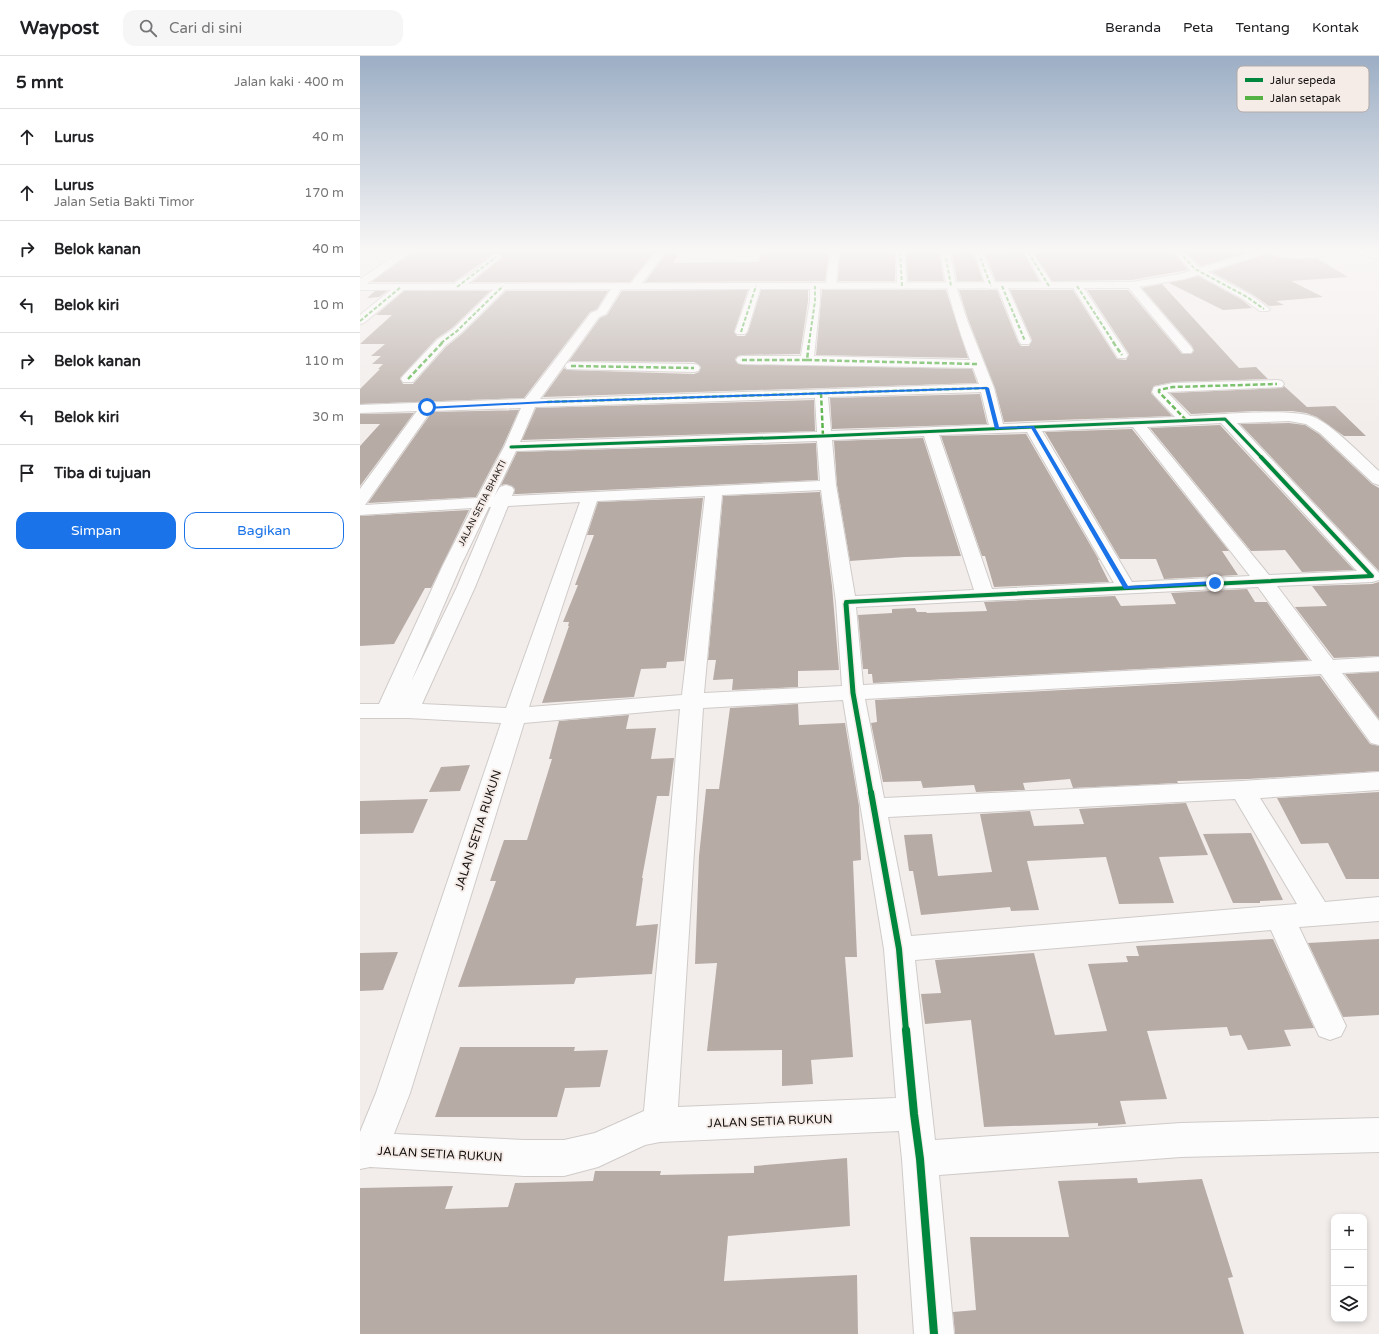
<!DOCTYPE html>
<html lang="id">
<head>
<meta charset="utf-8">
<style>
  :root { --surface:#fff; --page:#f6f6f6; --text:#202124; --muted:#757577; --line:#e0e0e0; --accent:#1a73e8 }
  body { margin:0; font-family:"Varela Round",sans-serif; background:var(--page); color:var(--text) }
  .controls { position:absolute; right:12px; bottom:12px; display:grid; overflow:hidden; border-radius:8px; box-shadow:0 2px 6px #0003 }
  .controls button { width:36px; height:36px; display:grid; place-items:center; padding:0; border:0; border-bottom:1px solid var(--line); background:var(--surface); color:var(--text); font:20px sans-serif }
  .stop { position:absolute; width:12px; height:12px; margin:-9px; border:3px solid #1a73e8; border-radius:50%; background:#fff }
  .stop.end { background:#1a73e8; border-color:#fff; box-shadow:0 1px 4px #0008 }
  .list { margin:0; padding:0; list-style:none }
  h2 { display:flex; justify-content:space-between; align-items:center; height:52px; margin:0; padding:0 16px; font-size:17px }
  h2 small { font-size:13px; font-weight:400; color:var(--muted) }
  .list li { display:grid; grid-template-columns:26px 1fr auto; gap:12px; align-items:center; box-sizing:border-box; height:56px; padding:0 16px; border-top:1px solid var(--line) }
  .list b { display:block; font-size:15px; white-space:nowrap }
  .list p { margin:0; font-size:13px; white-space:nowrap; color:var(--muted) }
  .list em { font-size:13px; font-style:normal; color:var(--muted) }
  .actions { display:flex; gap:8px; padding:12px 16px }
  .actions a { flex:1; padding:9px 0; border:1px solid var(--accent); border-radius:12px; text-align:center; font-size:14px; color:var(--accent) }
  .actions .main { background:var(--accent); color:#fff }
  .icon { flex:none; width:22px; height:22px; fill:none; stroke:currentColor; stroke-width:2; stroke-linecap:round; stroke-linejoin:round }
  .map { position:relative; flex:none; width:1019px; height:1278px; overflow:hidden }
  header { display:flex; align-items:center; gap:24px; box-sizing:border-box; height:56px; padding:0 20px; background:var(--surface); border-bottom:1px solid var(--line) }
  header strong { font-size:19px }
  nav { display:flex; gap:22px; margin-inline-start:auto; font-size:14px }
  .search { width:280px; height:36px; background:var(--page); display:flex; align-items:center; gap:10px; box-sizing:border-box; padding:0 14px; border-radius:12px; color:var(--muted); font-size:15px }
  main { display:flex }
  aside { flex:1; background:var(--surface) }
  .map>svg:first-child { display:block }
  .building { fill:#b7aba5 }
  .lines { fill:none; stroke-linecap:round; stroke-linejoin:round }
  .minor-casing { stroke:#cfcbc9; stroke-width:2 }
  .tertiary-casing { stroke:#cfcbc9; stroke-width:2 }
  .secondary-casing { stroke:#cfcbc9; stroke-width:2 }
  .minor { fill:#fdfcfc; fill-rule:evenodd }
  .tertiary { fill:#fdfcfc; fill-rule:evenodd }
  .secondary { fill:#fdfcfc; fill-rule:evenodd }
  .quiet-far1 { stroke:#55b144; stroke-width:2; stroke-dasharray:4 2; stroke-linecap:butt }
  .quiet { stroke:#55b144; stroke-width:2.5; stroke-dasharray:5 2.5; stroke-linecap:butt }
  .cycleway-far4-casing { stroke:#f5ece8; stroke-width:4.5 }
  .cycleway-far3-casing { stroke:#f5ece8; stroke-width:6 }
  .cycleway-far2-casing { stroke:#f5ece8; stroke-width:8 }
  .cycleway-far1-casing { stroke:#f5ece8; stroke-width:9 }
  .cycleway-casing { stroke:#f5ece8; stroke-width:10 }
  .cycleway-far4 { stroke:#00873e; stroke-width:3 }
  .cycleway-far3 { stroke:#00873e; stroke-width:4 }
  .cycleway-far2 { stroke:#00873e; stroke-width:5 }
  .cycleway-far1 { stroke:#00873e; stroke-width:6 }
  .cycleway { stroke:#00873e; stroke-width:8 }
  .route { fill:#1a73e8 }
  .labels { text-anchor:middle; stroke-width:4; stroke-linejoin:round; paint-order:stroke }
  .far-street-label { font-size:9px; fill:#161311; stroke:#f5ece8 }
  .near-street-label { font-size:12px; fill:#161311; stroke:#f5ece8 }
  .key { fill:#f5ece8; stroke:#b2aba8; stroke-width:1 }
  .key-label { font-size:11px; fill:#161311 }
</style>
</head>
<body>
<header>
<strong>Waypost</strong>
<div class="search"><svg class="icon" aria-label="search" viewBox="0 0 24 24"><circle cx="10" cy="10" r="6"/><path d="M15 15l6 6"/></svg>Cari di sini</div>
<nav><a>Beranda</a><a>Peta</a><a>Tentang</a><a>Kontak</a></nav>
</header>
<main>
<aside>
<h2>5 mnt<small>Jalan kaki · 400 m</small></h2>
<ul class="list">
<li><svg class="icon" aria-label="ahead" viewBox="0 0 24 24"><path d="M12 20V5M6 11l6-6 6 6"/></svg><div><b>Lurus</b></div><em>40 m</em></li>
<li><svg class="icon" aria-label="ahead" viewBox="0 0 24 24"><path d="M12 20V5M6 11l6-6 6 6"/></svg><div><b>Lurus</b><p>Jalan Setia Bakti Timor</p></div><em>170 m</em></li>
<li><svg class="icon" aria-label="right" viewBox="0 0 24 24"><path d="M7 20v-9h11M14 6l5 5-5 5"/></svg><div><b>Belok kanan</b></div><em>40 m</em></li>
<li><svg class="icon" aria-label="left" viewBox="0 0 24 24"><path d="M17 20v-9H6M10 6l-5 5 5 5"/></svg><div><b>Belok kiri</b></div><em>10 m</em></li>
<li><svg class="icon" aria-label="right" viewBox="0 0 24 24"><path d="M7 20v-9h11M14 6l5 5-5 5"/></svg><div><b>Belok kanan</b></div><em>110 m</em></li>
<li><svg class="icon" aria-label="left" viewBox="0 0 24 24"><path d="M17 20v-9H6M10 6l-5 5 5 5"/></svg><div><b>Belok kiri</b></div><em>30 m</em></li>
<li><svg class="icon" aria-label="arrive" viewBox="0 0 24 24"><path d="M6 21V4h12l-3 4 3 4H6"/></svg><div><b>Tiba di tujuan</b></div></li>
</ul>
<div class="actions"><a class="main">Simpan</a><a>Bagikan</a></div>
</aside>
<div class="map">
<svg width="1019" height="1278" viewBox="0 0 1019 1278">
  <rect width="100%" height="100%" fill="#f2edeb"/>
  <path class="building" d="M 52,196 L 291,196 L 289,199 L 292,199 L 270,226 L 112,226 L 142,202 L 142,200 L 136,197 L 94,226 L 11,226 Z
    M 401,196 L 469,196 L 465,225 L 285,226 L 306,198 L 318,198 L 313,207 L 399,206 Z
    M 480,196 L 535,196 L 535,225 L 478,225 Z
    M 546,196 L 579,196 L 584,225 L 548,225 Z
    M 592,196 L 613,197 L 623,225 L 597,225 Z
    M 644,196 L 663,196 L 679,225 L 636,225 L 625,197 L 645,197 Z
    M 673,196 L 813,196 L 828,214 L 772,224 L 692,225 Z
    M 826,196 L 889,196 L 841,210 Z
    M 908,196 L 913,200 L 928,203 L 958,203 L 988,221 L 931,225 L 963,241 L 916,245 L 924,249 L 909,250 L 892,238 L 852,216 L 904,199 Z
    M 838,220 L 882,244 L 892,252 L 863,254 L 809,227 Z
    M 802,228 L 879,312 L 896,311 L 908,323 L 813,326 L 794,330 L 791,337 L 812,360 L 644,366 L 635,332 L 608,263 L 599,234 L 637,234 L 658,286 L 661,290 L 669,290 L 672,284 L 650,234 L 713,234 L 757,303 L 766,304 L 769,298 L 727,234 L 768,234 L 822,298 L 831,298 L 834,295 L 832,290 L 782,232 Z
    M 388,234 L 374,276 L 377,280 L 385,280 L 388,276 L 401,234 L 448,234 L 448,245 L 440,298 L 382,299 L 378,300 L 375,303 L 378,308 L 612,313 L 617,327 L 183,341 L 204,312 L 207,314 L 334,318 L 339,316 L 341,311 L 338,308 L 334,306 L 209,305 L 240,262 L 247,259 L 262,235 Z
    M 462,234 L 586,234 L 608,302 L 456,299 Z
    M 15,235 L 27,235 L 19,241 L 7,242 Z
    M 44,235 L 130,235 L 92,272 L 76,283 L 40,322 L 43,328 L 53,328 L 86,291 L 102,278 L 146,235 L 248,235 L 237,253 L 230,256 L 164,342 L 0,348 L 0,333 L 20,313 L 18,313 L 23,308 L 12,308 L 21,300 L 11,300 L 25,288 L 0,288 L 32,259 L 16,259 Z
    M 924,330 L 947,351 L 975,350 L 1006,380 L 984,380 L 957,361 L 946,357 L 932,355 L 895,355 L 831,358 L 810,337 L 922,332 Z
    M 620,338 L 627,368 L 472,373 L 470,342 Z
    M 454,344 L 455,375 L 162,384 L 176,352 Z
    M 159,354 L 143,390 L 116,441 L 8,447 L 72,356 Z
    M 54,357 L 0,430 L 0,390 L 20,368 L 0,368 L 0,358 Z
    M 929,367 L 945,369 L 959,378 L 1012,428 L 1019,432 L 1019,515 L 880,368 Z
    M 860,369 L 994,514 L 942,516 L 925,494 L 891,495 L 790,372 Z
    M 772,373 L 869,495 L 862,495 L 878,519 L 804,523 L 796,503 L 760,503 L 685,376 Z
    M 666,378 L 739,504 L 738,504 L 749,526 L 634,531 L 625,500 L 622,500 L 581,380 Z
    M 563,382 L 601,500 L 545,501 L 490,505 L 477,429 L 474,385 Z
    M 456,387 L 458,424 L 158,438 L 154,438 L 155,433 L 152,430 L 146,428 L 141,429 L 157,396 Z
    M 460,436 L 472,530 L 479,614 L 438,615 L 438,631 L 372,634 L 373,623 L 353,624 L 356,604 L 348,604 L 363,440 Z
    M 343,442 L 324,605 L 307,606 L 306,612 L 281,613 L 274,641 L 182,647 L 209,570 L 208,570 L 209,566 L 203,566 L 218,529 L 215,529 L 234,479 L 227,479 L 238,446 Z
    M 109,454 L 71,532 L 65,532 L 34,588 L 0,590 L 0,460 Z
    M 1019,526 L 1019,600 L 974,602 L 935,551 L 967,550 L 952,530 L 1012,528 Z
    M 887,533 L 895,546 L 907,546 L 949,604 L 513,627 L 512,618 L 508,618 L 508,613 L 503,613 L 498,559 L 532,557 L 532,553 L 555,552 L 557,556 L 566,556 L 567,557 L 627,555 L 624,546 L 755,540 L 761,550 L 816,548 L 811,537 Z
    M 1019,616 L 1019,663 L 985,618 Z
    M 960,620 L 1010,688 L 1019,690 L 1019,715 L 888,723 L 817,725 L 818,727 L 713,732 L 710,723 L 663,727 L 665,734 L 616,736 L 614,729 L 563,732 L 561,725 L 523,726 L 511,667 L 517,666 L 515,644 Z
    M 438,648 L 439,669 L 485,667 L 499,750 L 501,804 L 493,805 L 497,901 L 485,901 L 493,1001 L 451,1004 L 453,1028 L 422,1030 L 422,994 L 347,995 L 357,907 L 335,908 L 339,800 L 346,733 L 359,733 L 370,652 Z
    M 269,659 L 266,673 L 296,672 L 291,703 L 314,702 L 309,740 L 297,740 L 282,822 L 283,822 L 276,870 L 298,868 L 292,918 L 216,922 L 214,928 L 98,931 L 136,825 L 130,825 L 144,784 L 167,784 L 192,703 L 189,703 L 199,665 Z
    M 110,709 L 100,735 L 69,736 L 81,711 Z
    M 1019,736 L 1019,823 L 986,823 L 968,787 L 941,788 L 917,742 Z
    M 68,743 L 53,777 L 0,778 L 0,745 Z
    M 826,747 L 848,799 L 799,801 L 814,847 L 759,848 L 746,801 L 667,805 L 679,854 L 651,855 L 650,851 L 561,859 L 553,815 L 549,815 L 544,779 L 572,778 L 578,820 L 632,816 L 620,758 L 670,755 L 674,770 L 724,768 L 719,753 Z
    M 891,777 L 907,810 L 923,844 L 900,845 L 900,847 L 873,847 L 843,778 Z
    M 913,883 L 954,972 L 924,974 L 931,990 L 888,994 L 881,979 L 870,980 L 867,971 L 787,975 L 807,1043 L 760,1045 L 766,1068 L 738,1070 L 738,1067 L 624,1071 L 611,964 L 565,968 L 561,938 L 581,937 L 575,904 L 674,897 L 695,979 L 747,975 L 728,908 L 768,906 L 766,900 L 779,900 L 776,890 Z
    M 1019,883 L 1019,959 L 983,961 L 948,887 Z
    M 38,896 L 23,934 L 0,935 L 0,897 Z
    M 100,991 L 215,991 L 214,995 L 248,994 L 240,1031 L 205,1032 L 197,1061 L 75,1061 Z
    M 487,1102 L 490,1170 L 368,1180 L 364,1225 L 497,1219 L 498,1278 L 0,1278 L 0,1132 L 93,1130 L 85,1153 L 148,1151 L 155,1127 L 233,1125 L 235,1115 L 301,1115 L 300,1119 L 394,1117 L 394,1110 Z
    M 777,1122 L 778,1127 L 842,1123 L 873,1221 L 868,1222 L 884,1278 L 595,1278 L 593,1256 L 616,1254 L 610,1181 L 709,1181 L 698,1125 Z"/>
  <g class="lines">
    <g class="minor-casing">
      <path id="minor" d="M 40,196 L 51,196 L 4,230 L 0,231 L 0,223 Z
        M 470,196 L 479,196 L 476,230 L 471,233 L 466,230 Z
        M 536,196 L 545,196 L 547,230 L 542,233 L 537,230 Z
        M 580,196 L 590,196 L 596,230 L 607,264 L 634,332 L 643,368 L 815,361 L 794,339 L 792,336 L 794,331 L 813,327 L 917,324 L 922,325 L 924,328 L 922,331 L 807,336 L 830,360 C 856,359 936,351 956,362 C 977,373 1001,399 1019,415 L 1019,429 L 1013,427 L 960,377 L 946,368 L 929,365 L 877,367 L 1019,517 L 1019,524 L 1012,526 L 917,530 L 973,604 L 1019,601 L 1019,615 L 982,617 L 1019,665 L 1019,689 L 1011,687 L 961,618 L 505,643 L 524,742 L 882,725 L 1019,716 L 1019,734 L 900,742 L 965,846 L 1019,841 L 1019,865 L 939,871 L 986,970 L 981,980 L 970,984 L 959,980 L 911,874 L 555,904 L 575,1084 L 821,1067 L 1019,1062 L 1019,1096 L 821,1101 L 579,1119 L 594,1278 L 554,1278 L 542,1103 L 539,1075 L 300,1086 L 285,1089 L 238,1111 L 204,1120 L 164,1120 L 10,1111 L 0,1113 L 0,1076 L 16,1037 L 141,667 L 48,662 L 0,662 L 0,648 L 19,648 L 83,509 L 112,452 L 0,459 L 0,433 L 57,355 L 0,357 L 0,349 L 165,343 L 231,257 L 238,254 L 254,228 L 258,227 L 263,230 L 246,258 L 239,261 L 180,343 L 619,328 L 613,312 L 382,308 L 378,307 L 376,304 L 378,301 L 382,300 L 441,300 L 450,245 L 450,230 L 455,227 L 460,230 L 460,245 L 454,300 L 610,304 C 596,266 587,236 580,196 ZM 621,336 L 629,369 L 471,375 L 468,341 ZM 455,342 L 457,376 L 160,386 L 175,351 ZM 161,352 L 144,391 L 117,442 L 5,449 L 71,355 ZM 861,367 L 997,515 L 909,519 L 787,371 ZM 773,371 L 890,520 L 772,526 L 682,375 ZM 667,376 L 754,527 L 632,533 L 579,379 ZM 564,380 L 614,534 L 495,540 L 476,429 L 472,384 ZM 457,385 L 460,425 L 152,440 L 154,434 L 152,431 L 146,429 L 140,431 L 134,441 L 156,395 ZM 461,434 L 476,546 L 482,630 L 344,637 L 362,439 ZM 345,440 L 322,639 L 169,651 L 237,445 ZM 220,446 L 146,652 L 62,648 L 115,531 L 148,450 ZM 129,451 L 131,451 L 97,531 L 51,626 L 101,509 ZM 898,531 L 952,605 L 503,629 L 496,551 ZM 483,644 L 524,893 L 536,1042 L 318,1051 L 343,652 ZM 320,653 L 284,1055 L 235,1077 L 204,1084 L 164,1084 L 34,1078 L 50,1037 L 164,667 ZM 875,743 L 937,848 L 551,880 L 528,761 Z
        M 614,196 L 623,196 L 636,230 L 635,232 L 631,233 L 626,230 Z
        M 664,196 L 672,196 L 694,230 L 693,232 L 685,232 Z
        M 814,196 L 824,196 L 839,211 L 891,239 L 910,253 L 908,255 L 900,255 L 883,243 L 831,215 Z
        M 910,196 L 959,196 L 964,199 C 958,205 916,202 910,196 Z
        M 136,198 L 141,201 L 139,203 L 101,233 L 93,233 L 92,231 C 97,224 103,222 110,218 C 118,213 125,205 133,199 Z
        M 772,226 L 776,227 L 831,291 L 833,294 L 831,297 L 823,297 L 768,231 L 767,229 L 768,227 Z
        M 143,227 L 148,230 L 147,232 L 101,277 L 85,290 L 53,326 L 43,326 L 41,323 L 43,320 L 77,284 L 93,273 L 139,228 Z
        M 396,227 L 401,230 L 387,276 L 385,278 L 377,278 L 375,276 L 391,230 Z
        M 642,227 L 647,230 L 671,285 L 669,288 L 661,288 L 659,285 L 637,230 Z
        M 717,227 L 721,228 L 768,299 L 766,302 L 758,302 L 756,299 L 712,230 Z
        M 41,228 L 46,231 L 45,233 L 4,267 L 0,268 L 0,259 L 37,229 Z
        M 211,306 L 334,308 L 338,309 L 340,312 L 338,315 L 334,316 L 207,313 L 205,310 L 207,307 Z"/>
    </g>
    <g class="tertiary-casing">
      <path id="tertiary" d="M 296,196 L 306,196 L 278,232 L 270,232 L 269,230 L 270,228 Z"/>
    </g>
    <g class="secondary-casing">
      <path id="secondary" d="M 893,196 L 906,196 L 904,198 L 825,223 L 772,232 L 0,234 L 0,228 L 772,226 L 820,218 Z
        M 995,196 L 1011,196 L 1019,197 L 1019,203 L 997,198 Z"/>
    </g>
    <use href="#minor" class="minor"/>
    <use href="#tertiary" class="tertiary"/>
    <use href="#secondary" class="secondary"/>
    <path class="quiet-far1" d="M 540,196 L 542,230
      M 585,196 L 591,230
      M 618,196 L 631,230
      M 668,196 L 689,230
      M 819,196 L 835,213 L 887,241 L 904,253
      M 642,230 L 665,285
      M 717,230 L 754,287
      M 97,231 L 136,201
      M 0,265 L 41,231
      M 381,276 L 396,230
      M 81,287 L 97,275 L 143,230
      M 449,287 L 455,245 L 455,230"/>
    <path class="quiet" d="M 753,286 L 762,299
      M 382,304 L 447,304 L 449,286
      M 447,304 L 617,308
      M 211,310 L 334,312
      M 48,323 L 83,286
      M 461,337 L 463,380
      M 187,346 L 627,332
      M 826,364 L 799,336 L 799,334 L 813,331 L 917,328"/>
    <g class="cycleway-far4-casing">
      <path id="cycleway-far4" d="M 151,391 L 463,380 L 865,363 L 902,402"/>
    </g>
    <g class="cycleway-far3-casing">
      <path id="cycleway-far3" d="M 486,549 L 486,546 L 1012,520 L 901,401"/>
    </g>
    <g class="cycleway-far2-casing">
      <path id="cycleway-far2" d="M 486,548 L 493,637 L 511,737"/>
    </g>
    <g class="cycleway-far1-casing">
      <path id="cycleway-far1" d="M 511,736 L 539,893 L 546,975"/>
    </g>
    <g class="cycleway-casing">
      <path id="cycleway" d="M 546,974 L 554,1058 L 560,1103 L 574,1278"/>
    </g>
    <use href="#cycleway-far4" class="cycleway-far4"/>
    <use href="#cycleway-far3" class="cycleway-far3"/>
    <use href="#cycleway-far2" class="cycleway-far2"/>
    <use href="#cycleway-far1" class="cycleway-far1"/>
    <use href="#cycleway" class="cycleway"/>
  </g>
  <linearGradient id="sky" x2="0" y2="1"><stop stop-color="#9caec5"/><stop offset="0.52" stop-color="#f9f7f6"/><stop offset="1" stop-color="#f9f7f6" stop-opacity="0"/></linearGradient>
  <rect width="1019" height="374" fill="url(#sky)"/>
  <path class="route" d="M 627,331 L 629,332 L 639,371 L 674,370 L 768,530 L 855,525 L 857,526 L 857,528 L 764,533 L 671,372 L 635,373 L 625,333 L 187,347 L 67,353 L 65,351 L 187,345 Z"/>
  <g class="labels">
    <g class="far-street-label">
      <text transform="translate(122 447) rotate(-63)" y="3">JALAN SETIA BHAKTI</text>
    </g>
    <g class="near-street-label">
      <text transform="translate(118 774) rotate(-72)" y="4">JALAN SETIA RUKUN</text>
      <text transform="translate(410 1065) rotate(-2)" y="4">JALAN SETIA RUKUN</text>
      <text transform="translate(80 1098) rotate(3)" y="4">JALAN SETIA RUKUN</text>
    </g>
  </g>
  <rect x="877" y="10" width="132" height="46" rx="6" class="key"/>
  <rect x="885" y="22" width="18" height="4" fill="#00873e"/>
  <rect x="885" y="40" width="18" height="4" fill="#55b144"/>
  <g class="key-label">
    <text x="910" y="28">Jalur sepeda</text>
    <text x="910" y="46">Jalan setapak</text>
  </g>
</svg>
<div class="controls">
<button>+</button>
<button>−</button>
<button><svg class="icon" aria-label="layers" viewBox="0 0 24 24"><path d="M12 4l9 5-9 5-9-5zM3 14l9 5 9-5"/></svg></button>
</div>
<div class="stop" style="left:67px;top:351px"></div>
<div class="stop end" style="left:855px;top:527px"></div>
</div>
</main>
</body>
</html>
